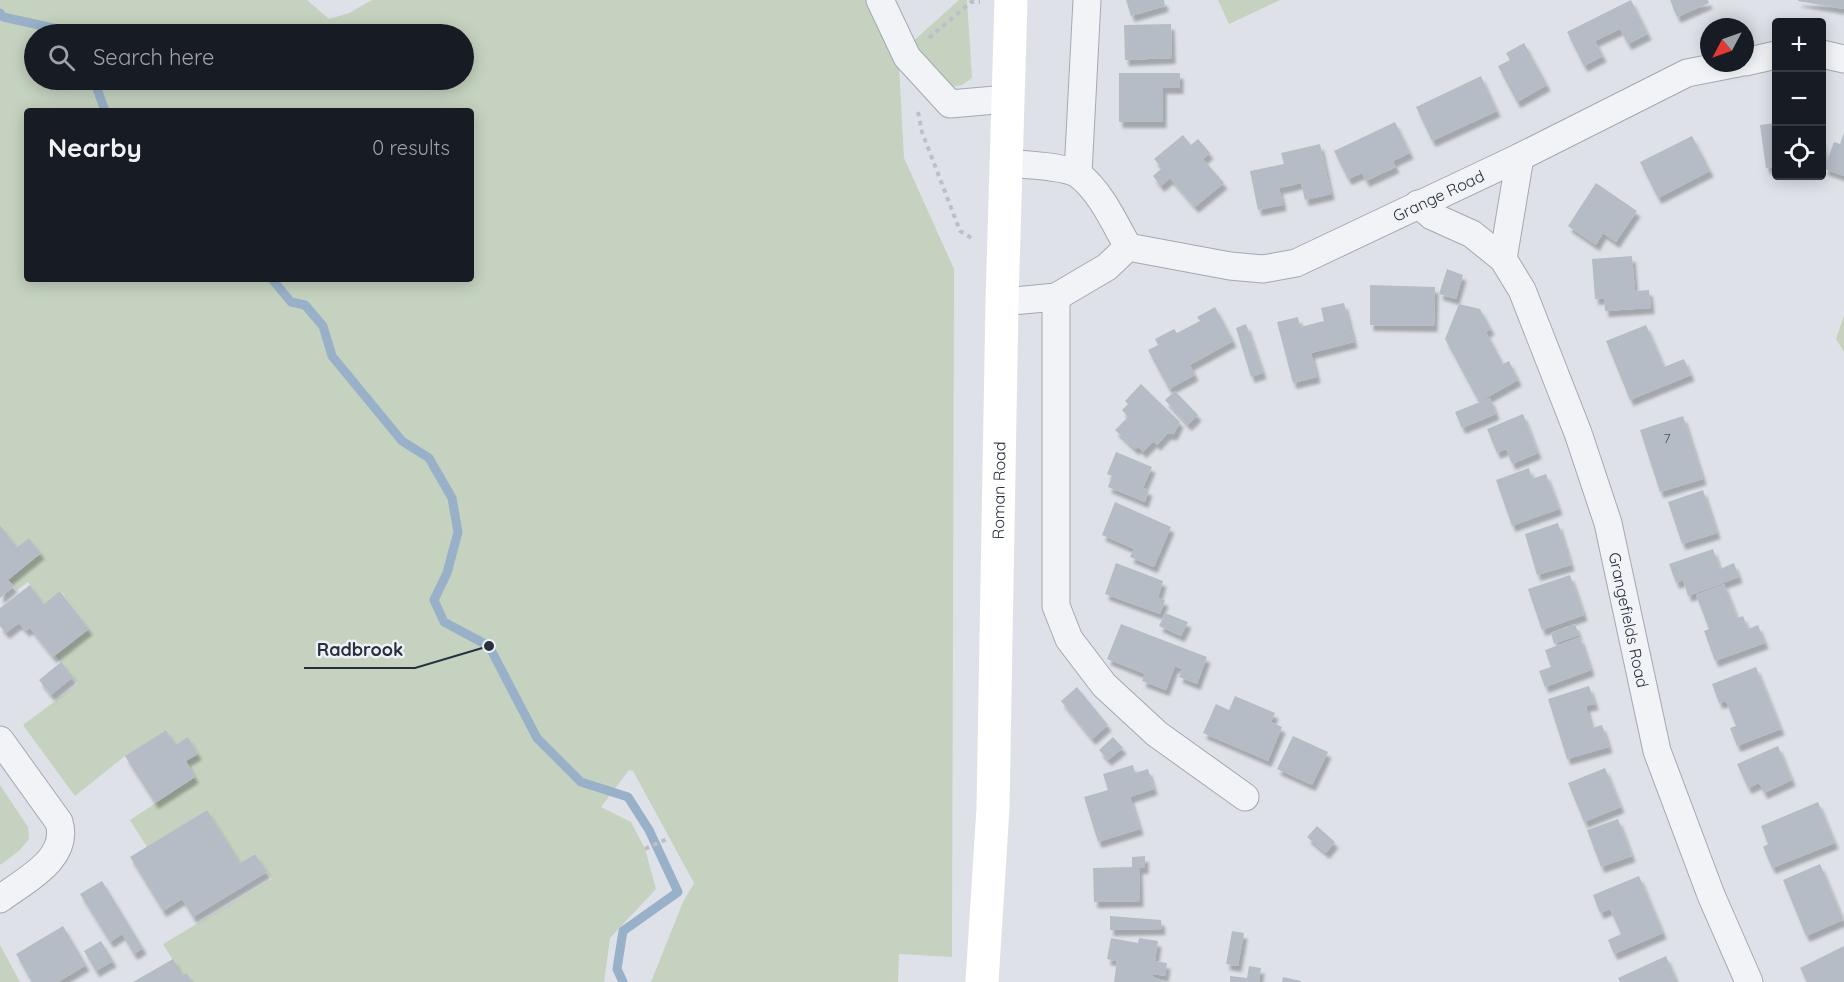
<!DOCTYPE html>
<html lang="en">
<head>
<meta charset="utf-8">
<style>
  :root { --surface:#171b24; --page:#20242c; --text:#f1f3f6; --muted:#9ea1a6; --line:#363941 }
  body { margin:0; font-family:Quicksand,sans-serif; background:var(--page); color:var(--text) }
  .controls { position:absolute; right:18px; top:18px; display:grid; overflow:hidden; border-radius:6px; box-shadow:0 3px 15px #0003 }
  .controls button { width:54px; height:54px; display:grid; place-items:center; padding:0; border:0; border-bottom:2px solid var(--line); background:var(--surface); color:var(--text); font:30px sans-serif }
  .compass { position:absolute; left:1700px; top:18px; width:54px; height:54px; border-radius:50%; background:var(--surface); box-shadow:0 3px 15px #0003; rotate:229deg }
  .list { margin:0; padding:0; list-style:none }
  h2 { display:flex; justify-content:space-between; align-items:center; height:78px; margin:0; padding:0 24px; font-size:26px }
  h2 small { font-size:20px; font-weight:400; color:var(--muted) }
  .icon { flex:none; width:33px; height:33px; fill:none; stroke:currentColor; stroke-width:2; stroke-linecap:round; stroke-linejoin:round }
  .map { position:relative; flex:none; width:1844px; height:982px; overflow:hidden }
  .search { position:absolute; background:var(--surface); box-shadow:0 3px 15px #0003; left:24px; top:24px; width:450px; height:66px; display:flex; align-items:center; gap:15px; box-sizing:border-box; padding:0 21px; border-radius:33px; color:var(--muted); font-size:22px }
  .panel { position:absolute; background:var(--surface); box-shadow:0 3px 15px #0003; left:24px; top:108px; width:450px; height:174px; border-radius:6px }
  .map>svg:first-child { display:block }
  .green { fill:#c4d2bf; fill-rule:evenodd }
  .lines { fill:none; stroke-linecap:round; stroke-linejoin:round }
  .stream { stroke:#98b1c9; stroke-width:9 }
  .building { fill:#b5bcc5; filter:url(#shadow) }
  .minor-casing { stroke:#a3a9b2; stroke-width:29 }
  .path { stroke:#bcc0c6; stroke-width:4; stroke-dasharray:4.5 4.5; stroke-linecap:butt }
  .minor { stroke:#f1f3f6; stroke-width:27 }
  .secondary { stroke:#fff; stroke-width:33 }
  .labels { text-anchor:middle; stroke-width:5; stroke-linejoin:round; paint-order:stroke }
  .number-label { font-size:14px; fill:#4a5360 }
  .street-label { font-size:16px; fill:#27303f; stroke:#eef1f6 }
  .leader { fill:none; stroke:#27303f; stroke-width:2 }
  .callout-dot { fill:#27303f; stroke:#eef1f6; stroke-width:2 }
  .callout-label { font-size:18px; text-anchor:middle; font-weight:bold; fill:#27303f; stroke:#eef1f6; stroke-width:5; stroke-linejoin:round; paint-order:stroke }
</style>
</head>
<body>
<div class="map">
<svg width="1844" height="982" viewBox="0 0 1844 982">
  <defs>
    <filter id="shadow"><feDropShadow dx="3.5" dy="6" stdDeviation="1.5" flood-color="#0004"/></filter>
  </defs>
  <rect width="100%" height="100%" fill="#dee2e8"/>
  <path class="green" d="M 0,0 L 307,0 L 329,19 L 349,13 L 372,0 L 874,0 L 899,66 L 904,158 L 954,269 L 952,957 L 899,954 L 898,982 L 651,982 L 683,902 L 694,883 L 633,771 L 629,770 L 601,807 L 631,822 L 645,849 L 656,889 L 610,938 L 604,982 L 192,982 L 187,973 L 182,975 L 163,944 L 272,879 L 255,854 L 240,863 L 207,810 L 147,847 L 130,820 L 195,777 L 186,761 L 198,753 L 188,738 L 176,745 L 166,730 L 125,756 L 75,796 L 23,725 L 78,684 L 55,655 L 89,629 L 61,591 L 44,604 L 28,582 L 17,590 L 8,580 L 41,553 L 29,538 L 17,547 L 0,525 ZM 34,34 L 464,34 L 464,80 L 34,80 ZM 27,111 L 471,111 L 471,279 L 27,279 Z
    M 959,0 L 967,0 L 972,78 L 962,85 L 947,88 L 911,43 Z
    M 1218,0 L 1280,0 L 1229,24 Z
    M 1844,316 L 1844,352 L 1836,339 Z
    M 0,785 L 28,827 L 29,839 L 19,851 L 0,865 Z
    M 0,945 L 20,982 L 0,982 Z"/>
  <g class="lines">
    <path class="stream" d="M 0,13 L 3,17 L 67,31 L 71,34
      M 94,80 L 105,111
      M 272,279 L 291,302 L 305,305 L 323,326 L 332,356 L 402,441 L 429,458 L 452,498 L 458,532 L 447,573 L 434,600 L 444,622 L 489,646 L 537,738 L 581,782 L 628,797 L 649,830 L 678,892 L 623,931 L 617,969 L 623,982"/>
  </g>
  <path class="building" d="M 1126,0 L 1164,0 L 1165,6 L 1131,16 Z
    M 1631,0 L 1648,34 L 1628,44 L 1620,29 L 1595,41 L 1603,56 L 1584,66 L 1567,32 Z
    M 1670,0 L 1708,0 L 1709,3 L 1677,17 Z
    M 1798,0 L 1844,0 L 1844,9 L 1798,1 Z
    M 1171,24 L 1172,58 L 1125,60 L 1124,25 Z
    M 1524,43 L 1547,85 L 1517,102 L 1498,66 L 1510,60 L 1506,53 Z
    M 1119,73 L 1180,73 L 1180,88 L 1163,88 L 1163,122 L 1119,122 Z
    M 1481,76 L 1497,111 L 1432,141 L 1416,107 Z
    M 1395,122 L 1410,153 L 1393,161 L 1396,167 L 1366,181 L 1362,173 L 1348,179 L 1334,151 Z
    M 1776,123 L 1776,167 L 1766,168 L 1760,125 Z
    M 1844,133 L 1844,176 L 1824,169 L 1834,142 L 1840,144 Z
    M 1183,135 L 1191,145 L 1198,139 L 1210,153 L 1203,159 L 1224,183 L 1195,207 L 1170,178 L 1161,186 L 1153,176 L 1162,168 L 1154,159 Z
    M 1692,136 L 1710,171 L 1658,198 L 1640,162 Z
    M 1822,137 L 1826,161 L 1822,162 Z
    M 1320,144 L 1331,194 L 1305,200 L 1301,183 L 1289,186 L 1279,188 L 1283,205 L 1258,210 L 1250,171 L 1284,164 L 1281,153 Z
    M 1596,183 L 1637,211 L 1616,242 L 1603,233 L 1596,245 L 1568,226 Z
    M 1632,256 L 1635,291 L 1649,290 L 1651,308 L 1605,311 L 1604,298 L 1595,299 L 1592,259 Z
    M 1447,269 L 1463,275 L 1456,299 L 1439,294 Z
    M 1370,285 L 1435,287 L 1434,326 L 1370,325 Z
    M 1344,303 L 1354,342 L 1311,353 L 1317,377 L 1293,383 L 1277,322 L 1298,317 L 1300,327 L 1324,321 L 1321,308 Z
    M 1459,304 L 1480,309 L 1491,329 L 1486,332 L 1503,364 L 1509,361 L 1518,380 L 1479,402 L 1445,339 Z
    M 1215,307 L 1233,341 L 1190,365 L 1195,375 L 1169,389 L 1148,350 L 1158,345 L 1155,339 L 1174,329 L 1177,333 L 1200,321 L 1197,317 Z
    M 1246,324 L 1263,373 L 1251,377 L 1236,328 Z
    M 1646,325 L 1664,367 L 1684,359 L 1691,375 L 1630,400 L 1606,341 Z
    M 1141,384 L 1180,422 L 1174,434 L 1167,434 L 1157,445 L 1154,441 L 1143,452 L 1138,447 L 1135,449 L 1115,430 L 1128,417 L 1122,410 L 1128,404 L 1125,401 Z
    M 1175,391 L 1198,415 L 1188,425 L 1165,400 Z
    M 1490,398 L 1496,414 L 1462,428 L 1455,412 Z
    M 1523,414 L 1538,453 L 1512,464 L 1506,449 L 1497,453 L 1487,429 Z
    M 1683,416 L 1703,479 L 1660,492 L 1640,430 Z
    M 1116,452 L 1152,467 L 1143,488 L 1149,490 L 1145,502 L 1108,487 L 1112,476 L 1107,474 Z
    M 1529,468 L 1532,479 L 1546,474 L 1559,509 L 1512,526 L 1496,480 Z
    M 1703,490 L 1717,533 L 1682,544 L 1668,502 Z
    M 1115,502 L 1171,527 L 1154,567 L 1130,557 L 1134,549 L 1102,535 Z
    M 1558,523 L 1571,565 L 1537,575 L 1525,534 Z
    M 0,525 L 17,547 L 29,538 L 41,553 L 8,580 L 14,586 L 0,598 Z
    M 1713,549 L 1720,569 L 1734,563 L 1739,577 L 1688,596 L 1683,580 L 1676,583 L 1669,564 Z
    M 1116,563 L 1163,581 L 1158,598 L 1165,600 L 1160,614 L 1105,594 Z
    M 1570,575 L 1584,615 L 1542,630 L 1528,589 Z
    M 1724,584 L 1737,618 L 1743,616 L 1748,629 L 1758,625 L 1765,643 L 1715,661 L 1704,631 L 1709,629 L 1696,595 Z
    M 30,585 L 44,604 L 60,591 L 89,629 L 53,657 L 30,628 L 26,631 L 19,623 L 6,633 L 0,626 L 0,608 Z
    M 1165,613 L 1188,622 L 1181,636 L 1159,626 Z
    M 1121,624 L 1207,657 L 1197,684 L 1179,677 L 1182,669 L 1175,666 L 1166,690 L 1142,681 L 1145,674 L 1107,659 Z
    M 1575,624 L 1579,635 L 1554,644 L 1551,633 Z
    M 1580,637 L 1591,670 L 1545,687 L 1539,671 L 1551,667 L 1545,650 Z
    M 61,662 L 73,677 L 51,695 L 39,680 Z
    M 1756,667 L 1781,729 L 1737,746 L 1730,728 L 1736,726 L 1726,701 L 1719,703 L 1712,684 Z
    M 1589,686 L 1595,704 L 1586,706 L 1592,728 L 1602,725 L 1609,747 L 1567,759 L 1548,699 Z
    M 1077,687 L 1108,725 L 1092,739 L 1061,701 Z
    M 1235,696 L 1275,713 L 1271,722 L 1282,727 L 1268,761 L 1203,733 L 1216,704 L 1229,710 Z
    M 166,730 L 176,745 L 188,737 L 198,754 L 186,761 L 195,777 L 155,803 L 125,756 Z
    M 1293,736 L 1328,752 L 1312,785 L 1277,769 Z
    M 1113,737 L 1123,748 L 1108,760 L 1099,750 Z
    M 1778,746 L 1792,780 L 1764,793 L 1759,783 L 1748,788 L 1737,764 Z
    M 1133,765 L 1135,773 L 1148,769 L 1154,789 L 1130,797 L 1140,829 L 1098,842 L 1084,797 L 1108,790 L 1103,774 Z
    M 1605,768 L 1621,807 L 1584,822 L 1568,783 Z
    M 1818,802 L 1835,843 L 1772,868 L 1763,847 L 1768,844 L 1761,826 Z
    M 207,810 L 240,863 L 255,854 L 267,872 L 193,917 L 182,899 L 163,911 L 130,857 Z
    M 1618,819 L 1632,856 L 1601,867 L 1587,830 Z
    M 1317,826 L 1335,842 L 1326,853 L 1307,837 Z
    M 1145,856 L 1145,868 L 1139,868 L 1140,901 L 1094,902 L 1093,868 L 1132,867 L 1132,857 Z
    M 1820,864 L 1843,920 L 1806,936 L 1783,880 Z
    M 1639,876 L 1663,933 L 1614,954 L 1608,940 L 1621,934 L 1610,909 L 1600,913 L 1593,895 Z
    M 102,881 L 143,948 L 134,954 L 122,934 L 110,942 L 80,894 Z
    M 1110,916 L 1161,920 L 1162,929 L 1110,930 Z
    M 63,926 L 86,965 L 58,982 L 32,982 L 16,954 Z
    M 1232,931 L 1244,933 L 1238,966 L 1226,964 Z
    M 1111,938 L 1138,943 L 1139,938 L 1158,941 L 1155,961 L 1167,963 L 1165,976 L 1153,974 L 1152,976 L 1163,982 L 1114,982 L 1117,961 L 1107,959 Z
    M 101,941 L 113,961 L 96,971 L 84,951 Z
    M 1844,946 L 1844,982 L 1807,982 L 1800,968 Z
    M 1666,956 L 1677,982 L 1620,982 L 1618,978 Z
    M 173,959 L 182,975 L 187,973 L 192,982 L 133,982 Z
    M 1249,966 L 1261,968 L 1259,982 L 1230,982 L 1230,976 L 1247,978 Z
    M 1283,977 L 1301,981 L 1301,982 L 1282,982 Z"/>
  <g class="lines">
    <g class="minor-casing">
      <g id="minor">
        <path d="M 880,0 L 907,57 L 950,104 L 1007,99"/>
        <path d="M 1822,54 L 1844,59"/>
        <path d="M 1745,62 L 1776,55"/>
        <path d="M 1006,163 C 1021,164 1069,167 1079,175 C 1101,192 1115,224 1128,247"/>
        <path d="M 1078,173 L 1087,0"/>
        <path id="s1" d="M 1418,204 L 1432,216 L 1472,234 L 1503,259 L 1522,290 L 1578,433 L 1608,523 L 1657,751 L 1711,895 L 1749,982"/>
        <path id="s2" d="M 1128,247 L 1230,266 L 1263,269 L 1296,263 L 1520,157 L 1687,73 L 1738,63"/>
        <path d="M 1503,259 L 1520,157"/>
        <path d="M 1056,297 L 1056,606 L 1069,639 L 1104,685 L 1157,734 L 1245,797"/>
        <path d="M 1002,302 L 1056,297 L 1107,267 L 1128,247"/>
        <path d="M 0,740 L 59,822 C 70,859 25,880 0,899"/>
      </g>
    </g>
    <path class="path" d="M 929,38 L 971,2 L 980,2
      M 918,112 L 922,132 L 960,231 L 973,239
      M 645,849 L 667,839"/>
    <use href="#minor" class="minor"/>
    <path class="secondary" id="s3" d="M 982,982 L 993,808 L 1002,302 L 1011,0"/>
  </g>
  <g class="labels">
    <g class="number-label">
      <text x="1667" y="443">7</text>
    </g>
    <g class="street-label">
      <text dy="6" stroke="none"><textPath href="#s2" startOffset="328">Grange Road</textPath></text>
      <text dy="6" stroke="none"><textPath href="#s3" startOffset="492">Roman Road</textPath></text>
      <text dy="6" stroke="none"><textPath href="#s1" startOffset="486">Grangefields Road</textPath></text>
    </g>
  </g>
  <path class="leader" d="M489 646L415 668H304"/>
  <circle class="callout-dot" cx="489" cy="646" r="6"/>
  <g class="callout-label">
    <text x="360" y="656">Radbrook</text>
  </g>
</svg>
<div class="controls">
<button>+</button>
<button>−</button>
<button><svg class="icon" aria-label="locate" viewBox="0 0 24 24"><circle cx="12" cy="12" r="6"/><path d="M12 2v4M12 18v4M2 12h4M18 12h4"/></svg></button>
</div>
<svg class="compass" viewBox="-18 -18 36 36"><path d="M0-13l5 13h-10z" fill="#e53935"/><path d="M0 13l5-13h-10z" fill="#9ea1a6"/></svg>
<div class="search"><svg class="icon" aria-label="search" viewBox="0 0 24 24"><circle cx="10" cy="10" r="6"/><path d="M15 15l6 6"/></svg>Search here</div>
<section class="panel">
<h2>Nearby<small>0 results</small></h2>
<ul class="list">
</ul>
</section>
</div>
</body>
</html>
